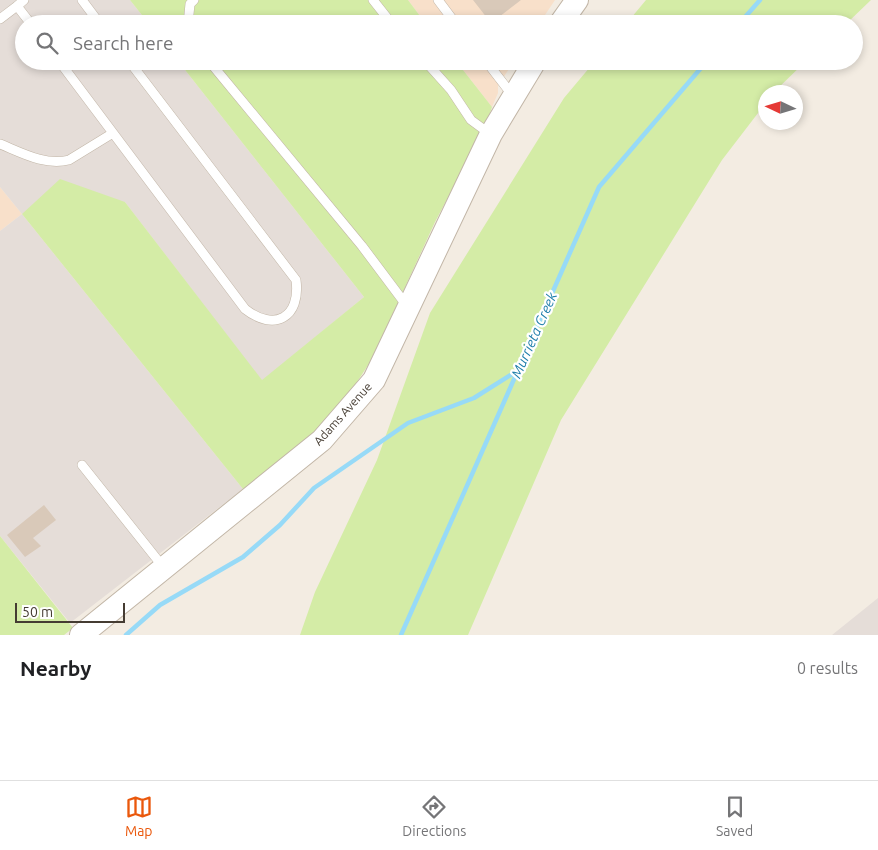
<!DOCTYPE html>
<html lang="en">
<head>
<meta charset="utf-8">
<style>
  :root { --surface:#fff; --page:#f6f6f6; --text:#202124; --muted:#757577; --line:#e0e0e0; --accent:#ea580c }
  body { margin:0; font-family:Ubuntu,sans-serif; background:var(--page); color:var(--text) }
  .compass { position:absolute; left:758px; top:85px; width:45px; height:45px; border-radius:50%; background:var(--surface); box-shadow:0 2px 8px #0003; rotate:274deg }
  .scale { position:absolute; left:15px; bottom:12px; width:110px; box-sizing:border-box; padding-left:5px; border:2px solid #453c32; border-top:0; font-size:14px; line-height:18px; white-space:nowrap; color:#453c32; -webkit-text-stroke:4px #fff; paint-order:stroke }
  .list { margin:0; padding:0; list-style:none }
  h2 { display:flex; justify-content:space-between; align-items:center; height:65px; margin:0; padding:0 20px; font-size:21px }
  h2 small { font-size:16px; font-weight:400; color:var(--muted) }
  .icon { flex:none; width:28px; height:28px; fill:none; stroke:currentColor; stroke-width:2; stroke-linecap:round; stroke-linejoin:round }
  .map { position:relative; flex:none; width:878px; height:635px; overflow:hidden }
  .search { position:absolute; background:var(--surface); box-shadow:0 2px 8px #0003; left:15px; right:15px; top:15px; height:55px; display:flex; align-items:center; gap:12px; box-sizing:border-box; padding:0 18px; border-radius:28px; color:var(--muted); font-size:19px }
  .sheet { height:145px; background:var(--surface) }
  nav { display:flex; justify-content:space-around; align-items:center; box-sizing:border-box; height:70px; border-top:1px solid var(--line); background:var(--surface); font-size:14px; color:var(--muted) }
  nav a { display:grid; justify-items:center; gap:2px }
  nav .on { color:var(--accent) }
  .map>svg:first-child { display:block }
  .commercial { fill:#f8e0ca }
  .industrial { fill:#e5ddd8 }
  .green { fill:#d4eca6 }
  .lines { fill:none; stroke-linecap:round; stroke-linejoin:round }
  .stream { stroke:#97daf7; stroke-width:4.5 }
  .building { fill:#d9c9b9 }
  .service-casing { stroke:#c2b6a7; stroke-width:10 }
  .tertiary-casing { stroke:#c2b6a7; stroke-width:24 }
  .service { stroke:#fff; stroke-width:9 }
  .tertiary { stroke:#fff; stroke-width:22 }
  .labels { text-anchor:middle; stroke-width:4.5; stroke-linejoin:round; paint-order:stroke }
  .street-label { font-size:12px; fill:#453c32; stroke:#fff }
  .water-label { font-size:14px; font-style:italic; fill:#1f7eaa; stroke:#fff }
</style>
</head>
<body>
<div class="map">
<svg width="878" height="635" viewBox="0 0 878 635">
  <rect width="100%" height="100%" fill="#f3ece2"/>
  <path class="commercial" d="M 408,0 L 555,0 L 539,24 L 426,24 Z
    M 456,61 L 514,61 L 498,86 L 498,93 L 492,107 Z
    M 0,187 L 22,214 L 0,231 Z"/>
  <path class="industrial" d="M 0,0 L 130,0 L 149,24 L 24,24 L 24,61 L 178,61 L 364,297 L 262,381 L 125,202 L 22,214 L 243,489 L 70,623 L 0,536 L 0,231 L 22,214 L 0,187 Z
    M 878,598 L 878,635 L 832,635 Z"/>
  <path class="green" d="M 130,0 L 408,0 L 426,24 L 149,24 Z
    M 646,0 L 871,0 L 846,24 L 626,24 Z
    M 178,61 L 456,61 L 492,107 L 486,125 L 435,222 L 372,359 L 342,405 L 287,461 L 243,489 L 22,214 L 60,179 L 125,202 L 262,380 L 364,297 Z
    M 595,61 L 806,61 L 774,92 L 766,92 L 765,104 L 722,160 L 561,420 L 468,635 L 300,635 L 315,592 L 377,460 L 430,313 L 564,98 Z
    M 0,536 L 73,628 L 64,635 L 0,635 Z"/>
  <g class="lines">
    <path class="stream" d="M 739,24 L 760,0
      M 126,635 L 160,605 L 243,557 L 280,525 L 314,488 L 408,423 L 474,398 L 517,371
      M 401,635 L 599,187 L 707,61"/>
  </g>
  <path class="building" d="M 473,0 L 521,0 L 491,23 Z
    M 44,505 L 56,520 L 33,538 L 41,546 L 25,557 L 7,535 Z"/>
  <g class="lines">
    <g class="service-casing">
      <path id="service" d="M 24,0 L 17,6 L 31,24
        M 82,0 L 100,24
        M 373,0 L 392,24
        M 438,0 L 456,24
        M 0,19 L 17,6
        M 188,24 L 190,4 L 194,0
        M 59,61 L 245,309 C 274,332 301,318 296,280 L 129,61
        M 209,61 L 362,246 L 407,306
        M 425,61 L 451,90 L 471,120 L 490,134
        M 486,61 L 513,96
        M 0,144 C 22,153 45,166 69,160 L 113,133
        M 82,465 L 164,568"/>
    </g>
    <g class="tertiary-casing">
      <path id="tertiary" d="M 560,24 L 577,0
        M 81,635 L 322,440 L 374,380 L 491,134 L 535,61"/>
    </g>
    <use href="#service" class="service"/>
    <use href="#tertiary" class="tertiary"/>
  </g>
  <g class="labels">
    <g class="street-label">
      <text transform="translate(343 414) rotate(-48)" y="4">Adams Avenue</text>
    </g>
    <g class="water-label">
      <text transform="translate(534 335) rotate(-66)" y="5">Murrieta Creek</text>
    </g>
  </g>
</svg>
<svg class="compass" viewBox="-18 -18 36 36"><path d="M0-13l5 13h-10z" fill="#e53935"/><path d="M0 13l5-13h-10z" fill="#757577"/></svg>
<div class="scale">50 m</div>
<div class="search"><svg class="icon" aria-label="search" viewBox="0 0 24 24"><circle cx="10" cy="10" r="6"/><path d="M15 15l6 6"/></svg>Search here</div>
</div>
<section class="sheet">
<h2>Nearby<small>0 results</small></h2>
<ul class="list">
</ul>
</section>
<nav>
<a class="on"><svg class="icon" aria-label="map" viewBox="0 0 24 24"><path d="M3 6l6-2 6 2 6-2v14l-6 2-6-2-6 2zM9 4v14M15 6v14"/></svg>Map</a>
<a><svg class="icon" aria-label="directions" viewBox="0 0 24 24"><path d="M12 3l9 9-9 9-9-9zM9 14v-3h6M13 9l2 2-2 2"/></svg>Directions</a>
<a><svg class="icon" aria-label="saved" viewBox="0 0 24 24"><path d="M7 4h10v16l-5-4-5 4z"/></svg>Saved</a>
</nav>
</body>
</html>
